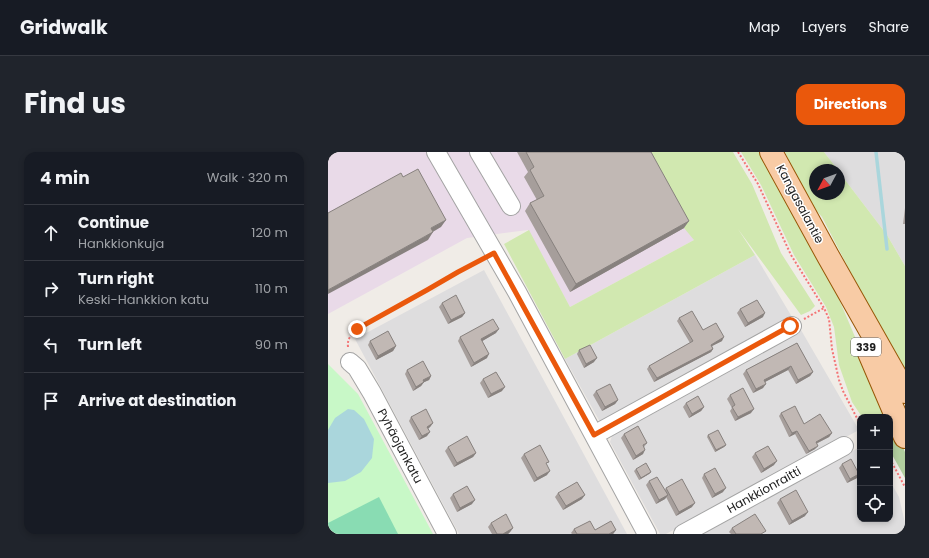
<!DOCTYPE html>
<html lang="en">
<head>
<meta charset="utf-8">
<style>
  :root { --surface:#171b24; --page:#20242c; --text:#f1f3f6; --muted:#9ea1a6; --line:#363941; --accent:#ea580c }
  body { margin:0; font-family:Poppins,sans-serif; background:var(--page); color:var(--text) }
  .controls { position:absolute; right:12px; bottom:12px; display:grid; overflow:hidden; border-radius:8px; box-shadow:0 2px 6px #0003 }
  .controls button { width:36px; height:36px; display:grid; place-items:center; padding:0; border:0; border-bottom:1px solid var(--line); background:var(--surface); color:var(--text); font:20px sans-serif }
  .compass { position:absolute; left:481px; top:12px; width:36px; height:36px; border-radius:50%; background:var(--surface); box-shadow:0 2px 6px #0003; rotate:229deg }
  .stop { position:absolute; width:12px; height:12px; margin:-9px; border:3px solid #ea580c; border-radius:50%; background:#fff }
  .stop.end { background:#ea580c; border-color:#fff; box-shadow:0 1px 4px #0008 }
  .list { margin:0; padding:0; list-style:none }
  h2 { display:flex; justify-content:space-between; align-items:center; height:52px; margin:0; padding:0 16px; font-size:17px }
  h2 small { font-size:13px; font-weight:400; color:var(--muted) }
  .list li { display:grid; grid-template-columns:26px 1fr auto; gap:12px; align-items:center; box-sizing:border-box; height:56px; padding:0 16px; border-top:1px solid var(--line) }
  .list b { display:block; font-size:15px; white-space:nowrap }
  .list p { margin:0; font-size:13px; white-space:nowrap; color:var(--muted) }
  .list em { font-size:13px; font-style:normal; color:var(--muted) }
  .icon { flex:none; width:22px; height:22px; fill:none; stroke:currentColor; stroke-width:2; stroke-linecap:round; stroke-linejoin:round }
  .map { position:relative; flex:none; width:577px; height:382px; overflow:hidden; border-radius:12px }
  header { display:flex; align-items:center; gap:24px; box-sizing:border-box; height:56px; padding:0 20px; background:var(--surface); border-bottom:1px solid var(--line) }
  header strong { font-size:19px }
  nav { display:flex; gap:22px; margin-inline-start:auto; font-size:14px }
  .intro { display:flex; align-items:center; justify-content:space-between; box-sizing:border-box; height:96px; padding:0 24px }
  h1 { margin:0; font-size:28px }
  .button { padding:10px 18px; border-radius:12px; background:var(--accent); color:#fff; font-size:14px; font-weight:700 }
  main { display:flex; gap:24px; padding:0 24px }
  aside { flex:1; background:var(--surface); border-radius:12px; box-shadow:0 2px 6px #0003 }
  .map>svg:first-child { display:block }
  .residential { fill:#deddde }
  .industrial { fill:#e9dae8 }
  .grass { fill:#d1e8b0 }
  .forest { fill:#b1ce9e }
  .park { fill:#c8f8c7 }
  .pitch { fill:#89dcb3 }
  .water { fill:#aad6dc }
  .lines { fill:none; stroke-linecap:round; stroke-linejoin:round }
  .stream { stroke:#aad6dc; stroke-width:3.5 }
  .minor-casing { stroke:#a4a4a4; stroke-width:20 }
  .major-casing { stroke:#975706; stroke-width:24 }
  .path { stroke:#f47475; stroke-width:2; stroke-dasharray:2 2; stroke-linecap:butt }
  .minor { stroke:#fff; stroke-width:18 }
  .major { stroke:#f8cba5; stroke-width:22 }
  .wall { fill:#a69e9b }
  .shaded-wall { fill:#87817e }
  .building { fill:#c1b8b4; stroke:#87817e }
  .route { stroke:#ea580c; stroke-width:5 }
  .labels { text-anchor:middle; stroke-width:3; stroke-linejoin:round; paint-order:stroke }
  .shield { fill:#fff; stroke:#636363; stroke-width:1 }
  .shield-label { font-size:11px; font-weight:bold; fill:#202020 }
  .street-label { font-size:12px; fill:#202020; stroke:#fff }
</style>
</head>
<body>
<header>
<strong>Gridwalk</strong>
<nav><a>Map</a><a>Layers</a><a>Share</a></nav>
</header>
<div class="intro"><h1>Find us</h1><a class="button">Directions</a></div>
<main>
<aside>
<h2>4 min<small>Walk · 320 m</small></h2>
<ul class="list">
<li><svg class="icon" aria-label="ahead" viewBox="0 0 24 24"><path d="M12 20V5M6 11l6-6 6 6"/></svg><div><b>Continue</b><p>Hankkionkuja</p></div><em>120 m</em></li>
<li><svg class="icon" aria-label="right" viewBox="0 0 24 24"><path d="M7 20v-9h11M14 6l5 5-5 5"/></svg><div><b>Turn right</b><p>Keski-Hankkion katu</p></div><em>110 m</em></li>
<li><svg class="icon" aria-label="left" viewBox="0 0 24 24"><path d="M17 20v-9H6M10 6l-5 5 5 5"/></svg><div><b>Turn left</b></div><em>90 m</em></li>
<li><svg class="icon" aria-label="arrive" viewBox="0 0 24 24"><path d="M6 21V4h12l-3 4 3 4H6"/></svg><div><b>Arrive at destination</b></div></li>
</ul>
</aside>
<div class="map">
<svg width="577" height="382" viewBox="0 0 577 382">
  <rect width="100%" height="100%" fill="#f0ece7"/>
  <path class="residential" d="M 496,0 L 577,0 L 577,114 L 559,83 L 511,20 L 511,18 L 510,18 Z
    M 427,103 L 464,165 L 272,270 L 237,207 Z
    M 156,118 L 299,382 L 131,382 L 27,187 Z
    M 473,178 L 531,278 L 338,382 L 332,382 L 282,290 L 285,281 Z
    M 532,295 L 532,367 L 562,367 L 562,329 L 571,345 L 577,371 L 577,382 L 372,382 Z"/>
  <path class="industrial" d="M 0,0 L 360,0 L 366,88 L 242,155 L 200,78 L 139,86 L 0,162 Z"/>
  <path class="grass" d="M 314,0 L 405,0 L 424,32 L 453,101 L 487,154 L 482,159 L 473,163 L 410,77 L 427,103 L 237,207 L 176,92 L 201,78 L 242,155 L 366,88 L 356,76 Z
    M 413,0 L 432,0 L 505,133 L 561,265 L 534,265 L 524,250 L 511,213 L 506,175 L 498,155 L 466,103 L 433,33 Z
    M 457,0 L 496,0 L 510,18 L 487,18 L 487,42 L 511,42 L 511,20 L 559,83 L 577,114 L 577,225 L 494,65 L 481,50 Z"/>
  <path class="forest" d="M 566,274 L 577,300 L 577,326 L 562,299 L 562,276 Z"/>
  <path class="park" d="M 0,212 L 30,242 L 105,382 L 0,382 Z"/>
  <path class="pitch" d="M 51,345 L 70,382 L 3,382 L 0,376 L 0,371 Z"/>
  <path class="water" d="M 20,257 L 26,258 L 36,267 L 46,287 L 44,306 L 33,320 L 17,329 L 0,331 L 0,278 L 7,266 Z"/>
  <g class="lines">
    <path class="stream" d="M 548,0 L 559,97"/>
    <g class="minor-casing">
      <path id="minor" d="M 108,0 L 189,140 L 319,382
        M 151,0 L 183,54
        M 22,210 L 29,216 L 44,241 L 119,382
        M 266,283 L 464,174
        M 355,382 L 516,294"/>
    </g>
    <g class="major-casing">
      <path id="major" d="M 443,0 L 500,104 L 577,240
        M 541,201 L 577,285"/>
    </g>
    <path class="path" d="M 410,0 L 430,32 L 463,103 L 496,156 L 501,167 L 504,197 L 511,228 L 515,239 L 532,272
      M 476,167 L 496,156
      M 20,195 C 19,187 23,183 29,177 L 99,139 L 130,120 L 153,108
      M 562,307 L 577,335"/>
    <use href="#minor" class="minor"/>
    <use href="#major" class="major"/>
  </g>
  <path class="wall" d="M 189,0 L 323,0 L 356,76 L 242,140 L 197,59 L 202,51 L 209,48 L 196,25 L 200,20 Z
    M 577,56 L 577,72 L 575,72 Z
    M 114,151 L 137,161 L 134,165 L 120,172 L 111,155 Z
    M 412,157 L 435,165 L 417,175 L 409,161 Z
    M 351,166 L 394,189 L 384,194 L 385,197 L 383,200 L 326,230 L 319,217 L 321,214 L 362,191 L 349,169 Z
    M 168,181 L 154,189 L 159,206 L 143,215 L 130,189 L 132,185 Z
    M 42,189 L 68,194 L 65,199 L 48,208 L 40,193 Z
    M 469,191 L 485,220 L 482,224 L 468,232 L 460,218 L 437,230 L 435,236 L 425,241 L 415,222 L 418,218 Z
    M 251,198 L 266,210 L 256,216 L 249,202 Z
    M 79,218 L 103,224 L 101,228 L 96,230 L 93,234 L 85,239 L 77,222 Z
    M 155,227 L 174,239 L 160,246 L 152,231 Z
    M 268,239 L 290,248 L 287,252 L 274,259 L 265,243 Z
    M 402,243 L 423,261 L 407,269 L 402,259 L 404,256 L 399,247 Z
    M 358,251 L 376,255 L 373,259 L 361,266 L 355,255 Z
    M 453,261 L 476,272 L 504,281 L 501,285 L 488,292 L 487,297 L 478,302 L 467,282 L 461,285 L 451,264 Z
    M 83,265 L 105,271 L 102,275 L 100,277 L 99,284 L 91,288 L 81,269 Z
    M 296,282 L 319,291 L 316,295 L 315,302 L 305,308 L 293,286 Z
    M 380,283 L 398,293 L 396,295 L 387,300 L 379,285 Z
    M 120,295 L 148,301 L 145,305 L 126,315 L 117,299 Z
    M 427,301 L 446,313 L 433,321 L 424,305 Z
    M 196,302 L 219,313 L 219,323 L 206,330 L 193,306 Z
    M 514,312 L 531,322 L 529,326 L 519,331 L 511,316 Z
    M 308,317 L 323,320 L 321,322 L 311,328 L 306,319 Z
    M 376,322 L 395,340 L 384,346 L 374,326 Z
    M 321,329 L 337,338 L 338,336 L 364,355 L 348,364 L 338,345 L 337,347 L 328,352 L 318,333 Z
    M 230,341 L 254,347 L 235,358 L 227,345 Z
    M 125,342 L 144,352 L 129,360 L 122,346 Z
    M 452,347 L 477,364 L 461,373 L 449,351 Z
    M 163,371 L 185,376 L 182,380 L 180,382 L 164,382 L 160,375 Z
    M 404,376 L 435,382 L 403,382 L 401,380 Z
    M 246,377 L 267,378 L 288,378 L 285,382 L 244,382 L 243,381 Z"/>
  <path class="shaded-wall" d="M 118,68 L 113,75 L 98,84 L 103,76 Z
    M 361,69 L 356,76 L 242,140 L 248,132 Z
    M 105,80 L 100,88 L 0,142 L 0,138 Z
    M 137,161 L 134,165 L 120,172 L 123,168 Z
    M 437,161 L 435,165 L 417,175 L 420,171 Z
    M 171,177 L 168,181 L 151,191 L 153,187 Z
    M 396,185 L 394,189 L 380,196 L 383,193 Z
    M 68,194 L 65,199 L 48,208 L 50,204 Z
    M 385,197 L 383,200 L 326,230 L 329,226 Z
    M 161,202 L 159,206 L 143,215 L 146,211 Z
    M 269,206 L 266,210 L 256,216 L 258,212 Z
    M 463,214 L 460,218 L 433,232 L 436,228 Z
    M 485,220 L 482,224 L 468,232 L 470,228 Z
    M 103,224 L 101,228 L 92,232 L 95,228 Z
    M 96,230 L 93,234 L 85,239 L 88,235 Z
    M 438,232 L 435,236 L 425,241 L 428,237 Z
    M 177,235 L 174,239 L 160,246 L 163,242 Z
    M 290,248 L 287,252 L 274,259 L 277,255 Z
    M 376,255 L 373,259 L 361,266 L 364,262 Z
    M 426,257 L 423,261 L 407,269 L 410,265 Z
    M 105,271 L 102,275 L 96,279 L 99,275 Z
    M 469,279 L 467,282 L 461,285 L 464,281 Z
    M 102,280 L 99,284 L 91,288 L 94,284 Z
    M 504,281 L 501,285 L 485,293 L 488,290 Z
    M 398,293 L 396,295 L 387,300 L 388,298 Z
    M 490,294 L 487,297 L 478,302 L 481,299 Z
    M 317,298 L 315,302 L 305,308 L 308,304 Z
    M 148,301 L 145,305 L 126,315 L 129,311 Z
    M 449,309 L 446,313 L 433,321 L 436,317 Z
    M 222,319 L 219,323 L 206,330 L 209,326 Z
    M 323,320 L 321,322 L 311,328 L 313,326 Z
    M 531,322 L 529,326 L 519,331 L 522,327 Z
    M 398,336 L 395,340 L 384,346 L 387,342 Z
    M 257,343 L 254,347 L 235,358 L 238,354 Z
    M 340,343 L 337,347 L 328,352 L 331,348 Z
    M 147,348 L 144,352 L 129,360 L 132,356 Z
    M 367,351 L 364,355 L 348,364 L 351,360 Z
    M 480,360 L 477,364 L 461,373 L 464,369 Z
    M 185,376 L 182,380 L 180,382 L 175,382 Z
    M 288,378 L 285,382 L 281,382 Z"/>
  <path class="building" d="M 198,0 L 323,0 L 361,69 L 248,132 L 202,51 L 216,44 L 202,18 L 206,15 Z
    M 90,17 L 118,68 L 103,76 L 105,80 L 0,138 L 0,61 L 73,21 L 75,25 Z
    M 128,143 L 137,161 L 123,168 L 114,151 Z
    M 429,148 L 437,161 L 420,171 L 412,157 Z
    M 364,159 L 375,178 L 388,171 L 396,185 L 383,193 L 385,197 L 329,226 L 321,214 L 365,189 L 351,166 Z
    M 165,167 L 171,177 L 153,187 L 161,202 L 146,211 L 132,185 Z
    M 60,179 L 68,194 L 50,204 L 42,189 Z
    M 469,191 L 485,220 L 470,228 L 463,214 L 436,228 L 438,232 L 428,237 L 418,218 Z
    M 262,193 L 269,206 L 258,212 L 251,198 Z
    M 95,209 L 103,224 L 95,228 L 96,230 L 88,235 L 79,218 Z
    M 168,220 L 177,235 L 163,242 L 155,227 Z
    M 282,232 L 290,248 L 277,255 L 268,239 Z
    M 415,236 L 426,257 L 410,265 L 404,255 L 407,253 L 402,243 Z
    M 370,244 L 376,255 L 364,262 L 358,251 Z
    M 467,254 L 476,272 L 492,262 L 504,281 L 488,290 L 490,294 L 481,299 L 469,279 L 464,281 L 453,261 Z
    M 98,257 L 105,271 L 99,275 L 102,280 L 94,284 L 83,265 Z
    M 310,274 L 319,291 L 315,293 L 317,298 L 308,304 L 296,282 Z
    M 390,278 L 398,293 L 388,298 L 380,283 Z
    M 139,284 L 148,301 L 129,311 L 120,295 Z
    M 212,293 L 221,310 L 218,311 L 222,319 L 209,326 L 196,302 Z
    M 440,294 L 449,309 L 436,317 L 427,301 Z
    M 523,307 L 531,322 L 522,327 L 514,312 Z
    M 318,311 L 323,320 L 313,326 L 308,317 Z
    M 387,316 L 398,336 L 387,342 L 376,322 Z
    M 329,325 L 340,343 L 331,348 L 321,329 Z
    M 354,327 L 367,351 L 351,360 L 338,336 Z
    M 249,330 L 257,343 L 238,354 L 230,341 Z
    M 139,334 L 147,348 L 132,356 L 125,342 Z
    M 468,338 L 480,360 L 464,369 L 452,347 Z
    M 178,362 L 185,376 L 175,382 L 169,382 L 163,371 Z
    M 427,362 L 438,379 L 433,382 L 408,382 L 404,376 Z
    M 262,369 L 267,378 L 283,369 L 288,378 L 281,382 L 249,382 L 246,377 Z"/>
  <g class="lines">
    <path class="route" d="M 29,177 L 99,138 L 130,120 L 166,101 L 266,283 L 462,174"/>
  </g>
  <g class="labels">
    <rect class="shield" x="523" y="186" width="30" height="18" rx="3"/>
    <g class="shield-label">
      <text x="538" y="199">339</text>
    </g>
    <g class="street-label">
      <text transform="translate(472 52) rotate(62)" y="4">Kangasalantie</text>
      <text transform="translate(72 294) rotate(62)" y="4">Pyhäojankatu</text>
      <text transform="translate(436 338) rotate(-29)" y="4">Hankkionraitti</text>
    </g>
  </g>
</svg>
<div class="controls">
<button>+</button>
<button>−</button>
<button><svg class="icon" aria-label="locate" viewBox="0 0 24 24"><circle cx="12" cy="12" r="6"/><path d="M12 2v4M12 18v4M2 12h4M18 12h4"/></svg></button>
</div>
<svg class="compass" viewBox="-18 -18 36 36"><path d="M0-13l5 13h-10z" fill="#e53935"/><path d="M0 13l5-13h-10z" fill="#9ea1a6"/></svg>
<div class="stop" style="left:462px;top:174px"></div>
<div class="stop end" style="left:29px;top:177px"></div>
</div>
</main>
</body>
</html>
